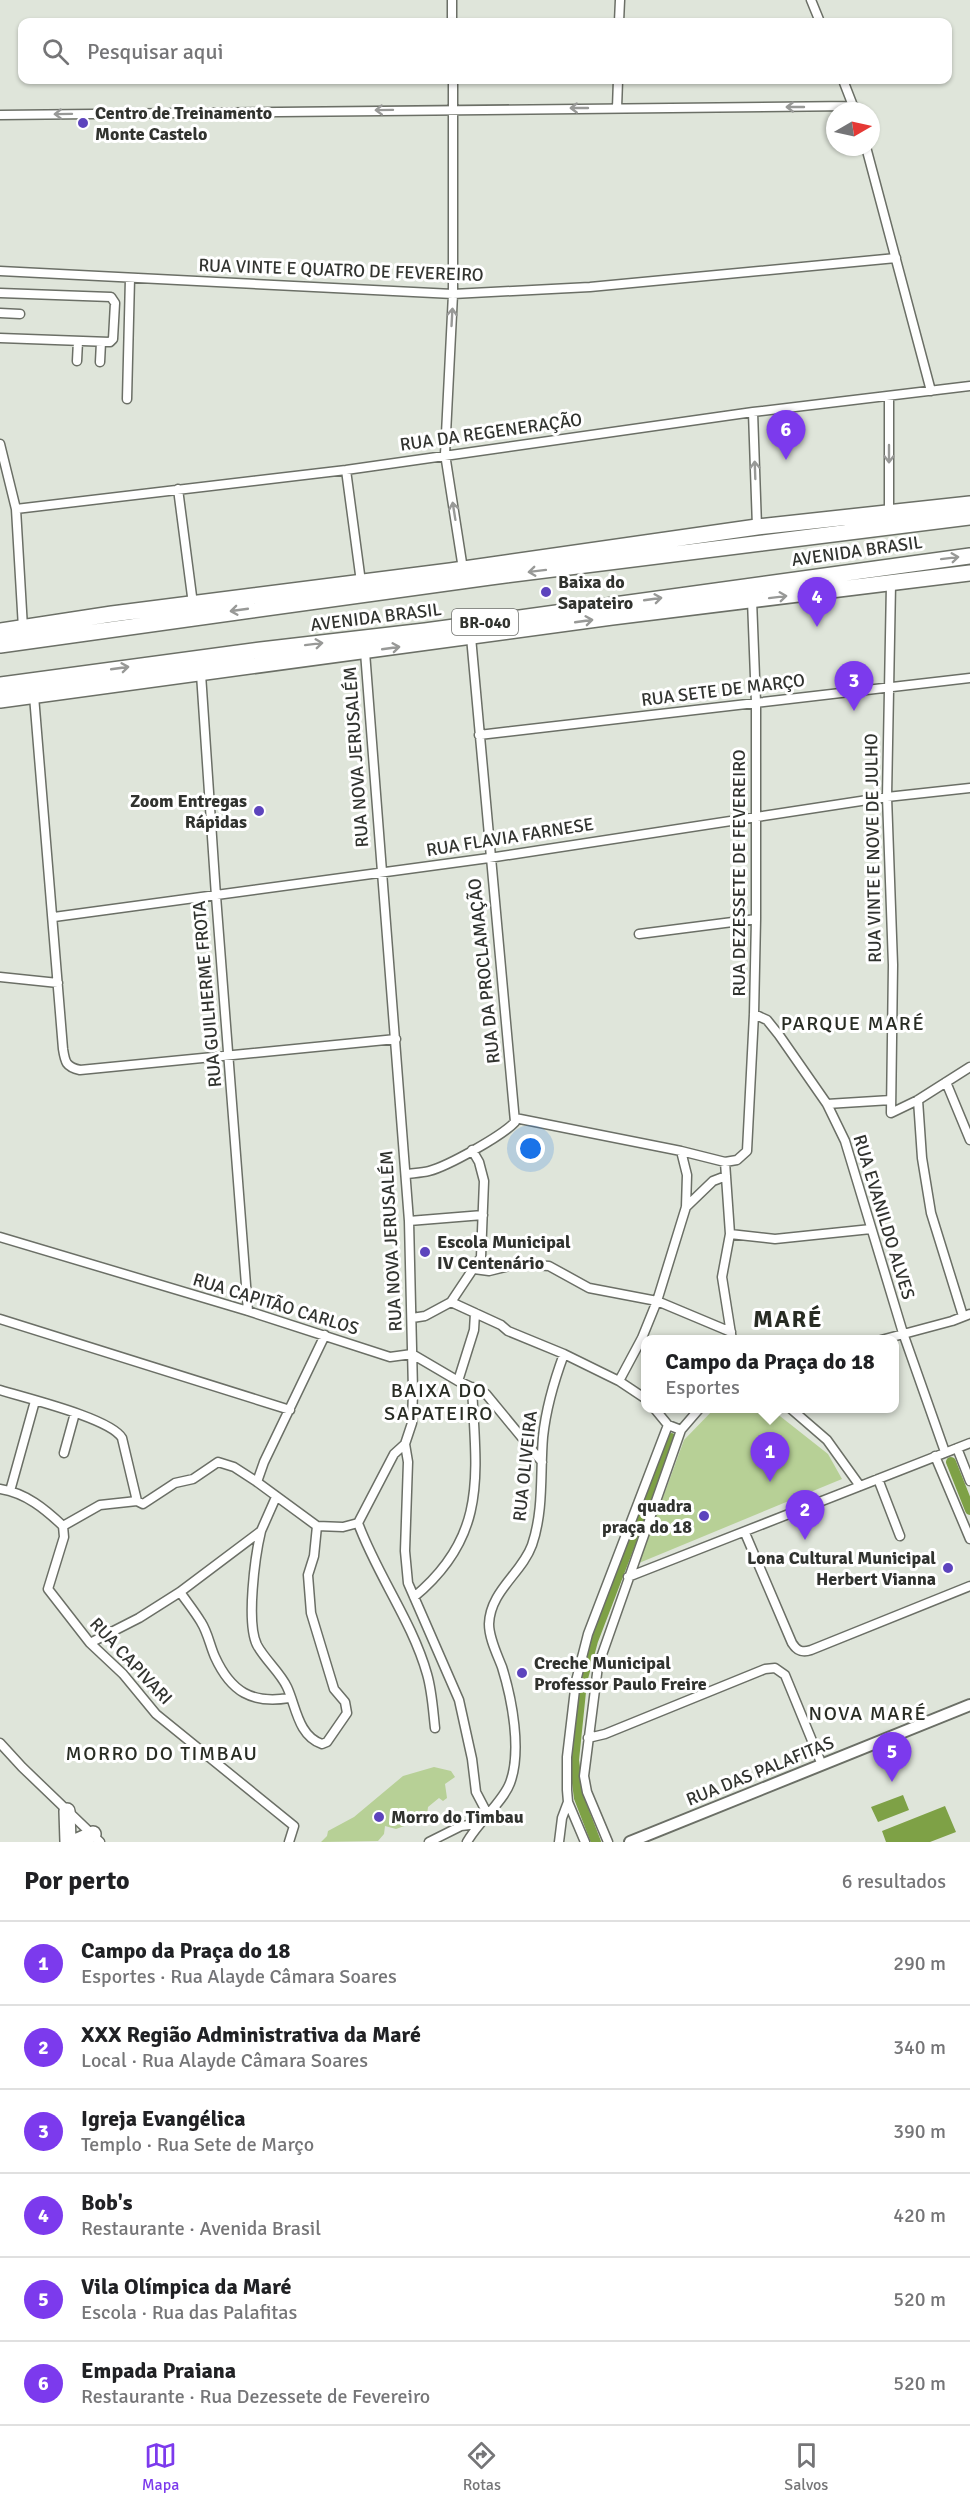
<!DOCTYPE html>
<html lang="pt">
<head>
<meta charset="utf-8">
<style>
  :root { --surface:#fff; --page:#f2f2f2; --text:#202124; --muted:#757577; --line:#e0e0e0; --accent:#7c3aed }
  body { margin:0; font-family:Signika,sans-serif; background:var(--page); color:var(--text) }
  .compass { position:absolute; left:826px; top:102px; width:54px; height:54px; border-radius:50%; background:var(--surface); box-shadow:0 2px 4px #0004; rotate:81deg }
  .you { position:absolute; left:531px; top:1149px; width:21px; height:21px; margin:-15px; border:4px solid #fff; border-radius:50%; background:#1a73e8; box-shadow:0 0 0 9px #1a73e833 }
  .badge { display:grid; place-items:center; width:39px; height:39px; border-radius:50%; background:var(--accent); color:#fff; font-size:20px; font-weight:700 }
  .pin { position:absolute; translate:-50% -50px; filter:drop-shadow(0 2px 3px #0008) }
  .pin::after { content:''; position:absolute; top:32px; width:21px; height:18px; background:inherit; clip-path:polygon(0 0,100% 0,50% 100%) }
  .popup { position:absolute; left:641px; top:1335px; width:258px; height:78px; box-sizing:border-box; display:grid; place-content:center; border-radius:12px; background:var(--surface); filter:drop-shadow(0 2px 4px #0005); font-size:20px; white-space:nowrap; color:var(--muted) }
  .popup b { font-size:22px; color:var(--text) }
  .popup::after { content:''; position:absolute; left:50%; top:100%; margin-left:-12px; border:12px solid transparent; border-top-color:var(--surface) }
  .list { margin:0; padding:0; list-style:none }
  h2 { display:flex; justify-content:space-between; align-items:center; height:78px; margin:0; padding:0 24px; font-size:26px }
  h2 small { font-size:20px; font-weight:400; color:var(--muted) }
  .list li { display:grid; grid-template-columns:39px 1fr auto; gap:18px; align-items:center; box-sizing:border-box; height:84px; padding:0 24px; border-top:2px solid var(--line) }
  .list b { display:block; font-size:22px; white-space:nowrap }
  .list p { margin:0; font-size:20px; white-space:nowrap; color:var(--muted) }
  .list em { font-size:20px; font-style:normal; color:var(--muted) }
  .icon { flex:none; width:33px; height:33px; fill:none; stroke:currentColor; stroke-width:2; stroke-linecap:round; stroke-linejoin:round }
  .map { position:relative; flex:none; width:970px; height:1842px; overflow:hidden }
  .search { position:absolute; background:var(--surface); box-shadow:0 2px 4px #0004; left:18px; right:18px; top:18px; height:66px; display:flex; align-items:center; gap:15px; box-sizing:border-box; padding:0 21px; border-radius:12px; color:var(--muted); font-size:22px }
  .sheet { height:582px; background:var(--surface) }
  nav { display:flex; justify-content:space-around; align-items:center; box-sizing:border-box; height:84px; border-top:2px solid var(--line); background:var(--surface); font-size:16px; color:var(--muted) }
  nav a { display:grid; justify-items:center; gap:3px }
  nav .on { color:var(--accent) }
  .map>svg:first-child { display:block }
  .green { fill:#b7d096 }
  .water { fill:#7ea146 }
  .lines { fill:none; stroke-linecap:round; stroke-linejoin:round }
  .canal { stroke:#7ea146; stroke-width:10 }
  .street-casing { stroke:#6b6f66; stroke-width:11 }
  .secondary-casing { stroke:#6b6f66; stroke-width:14 }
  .highway-casing { stroke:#6b6f66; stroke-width:18 }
  .street { stroke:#fff; stroke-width:8 }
  .secondary { stroke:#fff; stroke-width:10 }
  .highway { stroke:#fff; stroke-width:15 }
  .oneway { stroke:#989997 }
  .poi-dot { fill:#5d44bd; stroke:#fff; stroke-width:2 }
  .labels { text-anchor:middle; stroke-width:6; stroke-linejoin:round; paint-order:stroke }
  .shield { fill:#fff; stroke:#6f706d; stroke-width:1.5 }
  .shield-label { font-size:16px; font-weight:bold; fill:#31332f }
  .poi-label { font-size:18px; font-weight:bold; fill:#31332f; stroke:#fff; text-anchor:start }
  .street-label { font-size:18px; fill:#31332f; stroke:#fff }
  .neighbourhood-label { font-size:20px; letter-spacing:1.5px; fill:#282c23; stroke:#fff }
  .district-label { font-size:24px; font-weight:bold; letter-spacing:1.5px; fill:#282c23; stroke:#fff }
</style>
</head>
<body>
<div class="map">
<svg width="970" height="1842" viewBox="0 0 970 1842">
  <rect width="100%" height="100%" fill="#dfe5da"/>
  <path class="green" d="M 714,1409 L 771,1409 L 828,1454 L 842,1479 L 639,1563 L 684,1440 Z
    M 434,1767 L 451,1771 L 455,1777 L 445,1784 L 447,1798 L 443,1801 L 439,1798 L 428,1807 L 427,1815 L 419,1819 L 412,1813 L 408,1818 L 410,1824 L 396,1829 L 385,1826 L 384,1834 L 378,1841 L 321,1842 L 327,1836 L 328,1831 L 354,1817 L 403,1776 Z"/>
  <path class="water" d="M 903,1795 L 909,1810 L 878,1822 L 871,1807 Z
    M 945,1806 L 956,1832 L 930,1842 L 886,1842 L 882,1831 Z"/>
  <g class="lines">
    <path class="canal" d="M 951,1462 L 970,1510
      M 596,1842 L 579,1798 L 574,1760 L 582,1682 L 593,1641 L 671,1438"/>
    <g class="street-casing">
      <path id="street" d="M 452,0 L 452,22
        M 811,0 L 820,22
        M 619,22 L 620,0
        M 453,80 L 453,294 L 445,454 L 463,569
        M 843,80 L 855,111
        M 617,108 L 618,80
        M 0,115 L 854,106
        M 866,147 L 931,391
        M 0,271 L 453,294 L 590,287 L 896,258
        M 0,293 L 111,297 L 115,303 L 113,339 L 110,342 L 0,338
        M 0,313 L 20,314
        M 77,361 L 78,341
        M 100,362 L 101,342
        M 127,399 L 130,278
        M 753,412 L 757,527
        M 0,444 L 16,509 L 23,628
        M 346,470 L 361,582
        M 178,489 L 193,604
        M 16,509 L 346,470 L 753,412 L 970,386
        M 889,514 L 889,396
        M 891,584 L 887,797 L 893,965 L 891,1113 L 918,1100 L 970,1067
        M 365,652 L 409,1221 L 413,1391 L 412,1423 L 405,1444 L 408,1462 L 405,1551 L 408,1583 L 459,1700 L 472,1759 L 476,1792 L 487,1813
        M 201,674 L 216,896 L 248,1311
        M 34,696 L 63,1049 C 65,1062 66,1067 80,1070 L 396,1039
        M 479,735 L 970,678
        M 54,917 L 489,858 L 887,797 L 970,788
        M 639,934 L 756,919
        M 0,977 L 58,983
        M 754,1014 L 767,1020 L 779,1035 L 827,1104 L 845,1141 L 903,1333 L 945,1452
        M 946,1082 L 970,1140
        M 918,1100 L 922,1158 L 931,1213 L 963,1316
        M 827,1104 L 891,1100
        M 515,1118 L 681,1151 L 725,1162 L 737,1160 L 747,1151 L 754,1014 L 756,919 L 756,703 L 752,600
        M 725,1162 L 730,1234 L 722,1277 L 732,1340
        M 406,1174 C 413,1173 422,1173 429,1171 C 448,1166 502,1136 515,1122 L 471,637
        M 686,1207 L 713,1181 L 726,1176
        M 409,1221 L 483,1215
        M 730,1234 L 775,1239 L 871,1229
        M 0,1237 L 248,1311 L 390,1357 L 412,1354 L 458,1381 L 486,1394 L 542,1462
        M 474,1269 L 489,1271 L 517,1264 L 549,1266 L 589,1288 L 657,1301 L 731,1332
        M 451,1302 L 501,1325 L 508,1331 L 564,1354 L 619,1381 L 646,1399
        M 412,1318 L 425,1316 L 451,1302 L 481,1257 L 484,1181 L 479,1162 L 472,1150
        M 0,1319 L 290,1410
        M 325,1335 L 264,1462 L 257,1482 L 317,1526 L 343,1527 L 358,1523
        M 881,1340 L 952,1321 L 970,1314
        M 458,1381 L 474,1330 L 475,1313
        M 619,1381 L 642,1338 L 657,1301 L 686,1207 L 687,1175 L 681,1151
        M 0,1390 C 25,1398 110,1418 122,1438 L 137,1501
        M 654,1408 L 668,1425
        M 790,1408 L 827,1440 L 860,1486
        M 957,1448 L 970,1481
        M 64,1453 L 75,1413
        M 935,1456 L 970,1539
        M 878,1479 L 900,1536
        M 0,1489 C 26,1493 45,1509 63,1526 L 64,1537 L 48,1589 L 90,1643 L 123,1674 L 156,1714 L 294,1826 L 289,1842
        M 10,1491 L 35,1401
        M 358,1523 C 377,1575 412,1621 427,1674 C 432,1691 433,1710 435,1728
        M 358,1523 L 394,1454 L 405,1444
        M 63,1526 L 100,1505 L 137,1501 L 143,1504 L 175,1483 L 193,1479 L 218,1462 L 234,1467 L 257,1482
        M 261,1531 C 255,1556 246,1623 257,1645 C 265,1660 280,1672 287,1687 C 296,1706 298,1736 322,1744 L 327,1742 L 347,1713 L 345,1702 L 334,1689 L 311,1613 L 308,1575 L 314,1556 L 317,1526
        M 745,1533 L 792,1643 C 797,1651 802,1653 811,1650 L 970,1586
        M 628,1577 L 970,1443
        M 180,1592 C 187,1602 195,1612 201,1622 C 208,1633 210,1646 215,1657 C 231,1692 252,1704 289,1698
        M 414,1597 C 489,1535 476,1473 472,1387
        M 90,1643 L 139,1618 L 180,1592 L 261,1531 L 276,1497
        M 588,1738 L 605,1734 L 765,1669 L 775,1668 L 785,1675 L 822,1765
        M 0,1743 L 22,1767 L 100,1842
        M 429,1842 L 461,1826 L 478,1824
        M 467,1842 C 478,1822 503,1802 510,1783 C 522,1751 512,1699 502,1667 C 497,1654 489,1638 489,1624 C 490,1591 522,1573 532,1545 C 544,1510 540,1473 543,1437 C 546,1408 554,1381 564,1354
        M 559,1842 L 562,1818 L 568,1802
        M 585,1842 L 568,1802 L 567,1790 L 567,1757 L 576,1681 L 588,1634 L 668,1425 L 681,1430
        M 608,1842 L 587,1792 L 584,1776 L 598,1666 L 681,1430 L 700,1408"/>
    </g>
    <g class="secondary-casing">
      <path id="secondary" d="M 630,1842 L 970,1705"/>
    </g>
    <g class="highway-casing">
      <path id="highway" d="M 0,631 L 112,614 L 450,571 L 757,527 L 970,504
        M 0,645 L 490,577 L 970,517
        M 0,685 L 261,650 L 425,631 L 970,556
        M 0,700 L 612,617 L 970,573
        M 67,1811 L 68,1842
        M 75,1842 L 93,1834"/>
    </g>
    <use href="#street" class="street"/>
    <use href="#secondary" class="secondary"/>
    <use href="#highway" class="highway"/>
  </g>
  <defs><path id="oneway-shaft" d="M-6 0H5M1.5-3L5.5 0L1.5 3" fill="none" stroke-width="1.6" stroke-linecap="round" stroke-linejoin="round" transform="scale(1.5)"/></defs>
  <g class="oneway">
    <use href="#oneway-shaft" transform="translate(795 107) rotate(180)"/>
    <use href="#oneway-shaft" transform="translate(579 108) rotate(180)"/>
    <use href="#oneway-shaft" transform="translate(384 110) rotate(179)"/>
    <use href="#oneway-shaft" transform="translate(63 114) rotate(179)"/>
    <use href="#oneway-shaft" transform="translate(452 317) rotate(-87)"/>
    <use href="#oneway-shaft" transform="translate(889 454) rotate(90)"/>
    <use href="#oneway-shaft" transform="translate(755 470) rotate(-92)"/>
    <use href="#oneway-shaft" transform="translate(454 511) rotate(-99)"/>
    <use href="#oneway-shaft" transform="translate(950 558) rotate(-7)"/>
    <use href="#oneway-shaft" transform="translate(537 571) rotate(173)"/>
    <use href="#oneway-shaft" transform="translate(778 597) rotate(-7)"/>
    <use href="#oneway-shaft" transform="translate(653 599) rotate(-8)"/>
    <use href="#oneway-shaft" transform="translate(239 610) rotate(172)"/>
    <use href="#oneway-shaft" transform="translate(584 621) rotate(-8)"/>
    <use href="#oneway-shaft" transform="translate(314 644) rotate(-7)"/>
    <use href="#oneway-shaft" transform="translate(391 648) rotate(-8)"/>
    <use href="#oneway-shaft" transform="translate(120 668) rotate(-8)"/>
  </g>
  <g class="poi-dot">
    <circle cx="83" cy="123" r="6"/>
    <circle cx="546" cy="592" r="6"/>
    <circle cx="259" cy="811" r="6"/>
    <circle cx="425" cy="1252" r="6"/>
    <circle cx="704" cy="1516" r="6"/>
    <circle cx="948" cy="1568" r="6"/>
    <circle cx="522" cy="1673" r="6"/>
    <circle cx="379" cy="1817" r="6"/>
  </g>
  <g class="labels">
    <rect class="shield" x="452" y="609" width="66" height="26" rx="4.5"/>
    <g class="shield-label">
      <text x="485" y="628">BR-040</text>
    </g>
    <g class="poi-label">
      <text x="95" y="119">Centro de Treinamento<tspan x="95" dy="21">Monte Castelo</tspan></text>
      <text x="558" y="588">Baixa do<tspan x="558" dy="21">Sapateiro</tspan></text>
      <text x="247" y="807" text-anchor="end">Zoom Entregas<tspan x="247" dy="21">Rápidas</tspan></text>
      <text x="437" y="1248">Escola Municipal<tspan x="437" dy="21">IV Centenário</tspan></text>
      <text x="692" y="1512" text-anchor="end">quadra<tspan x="692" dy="21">praça do 18</tspan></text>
      <text x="936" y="1564" text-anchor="end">Lona Cultural Municipal<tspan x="936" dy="21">Herbert Vianna</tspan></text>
      <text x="534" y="1669">Creche Municipal<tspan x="534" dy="21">Professor Paulo Freire</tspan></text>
      <text x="391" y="1823">Morro do Timbau</text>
    </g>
    <g class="street-label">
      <text transform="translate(341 270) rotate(2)" y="6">RUA VINTE E QUATRO DE FEVEREIRO</text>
      <text transform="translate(491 432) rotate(-8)" y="6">RUA DA REGENERAÇÃO</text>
      <text transform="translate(857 551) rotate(-8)" y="6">AVENIDA BRASIL</text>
      <text transform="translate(376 617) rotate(-7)" y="6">AVENIDA BRASIL</text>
      <text transform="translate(723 690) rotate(-7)" y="6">RUA SETE DE MARÇO</text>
      <text transform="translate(356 757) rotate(-94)" y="6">RUA NOVA JERUSALÉM</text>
      <text transform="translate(510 837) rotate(-9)" y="6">RUA FLAVIA FARNESE</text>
      <text transform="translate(873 848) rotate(-91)" y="6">RUA VINTE E NOVE DE JULHO</text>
      <text transform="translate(739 873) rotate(-90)" y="6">RUA DEZESSETE DE FEVEREIRO</text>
      <text transform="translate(484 971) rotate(-96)" y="6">RUA DA PROCLAMAÇÃO</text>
      <text transform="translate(207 994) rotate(-95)" y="6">RUA GUILHERME FROTA</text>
      <text transform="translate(884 1217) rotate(73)" y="6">RUA EVANILDO ALVES</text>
      <text transform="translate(391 1241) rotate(-93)" y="6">RUA NOVA JERUSALÉM</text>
      <text transform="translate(276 1304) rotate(17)" y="6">RUA CAPITÃO CARLOS</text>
      <text transform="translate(525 1466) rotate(-84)" y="6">RUA OLIVEIRA</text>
      <text transform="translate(131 1661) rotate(47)" y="6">RUA CAPIVARI</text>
      <text transform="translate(760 1771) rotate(-22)" y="6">RUA DAS PALAFITAS</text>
    </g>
    <g class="neighbourhood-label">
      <text x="853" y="1030">PARQUE MARÉ</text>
      <text x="439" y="1397">BAIXA DO<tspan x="439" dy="23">SAPATEIRO</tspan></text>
      <text x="868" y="1720">NOVA MARÉ</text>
      <text x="162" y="1760">MORRO DO TIMBAU</text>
    </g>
    <g class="district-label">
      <text x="788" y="1327">MARÉ</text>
    </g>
  </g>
</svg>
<svg class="compass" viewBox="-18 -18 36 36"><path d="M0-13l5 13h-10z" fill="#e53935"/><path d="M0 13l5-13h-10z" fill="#757577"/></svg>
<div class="you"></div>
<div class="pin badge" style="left:770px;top:1482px">1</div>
<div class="popup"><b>Campo da Praça do 18</b>Esportes</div>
<div class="pin badge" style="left:805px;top:1540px">2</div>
<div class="pin badge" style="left:854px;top:711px">3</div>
<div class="pin badge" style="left:817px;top:627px">4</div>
<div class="pin badge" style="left:892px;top:1782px">5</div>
<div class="pin badge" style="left:786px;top:460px">6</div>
<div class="search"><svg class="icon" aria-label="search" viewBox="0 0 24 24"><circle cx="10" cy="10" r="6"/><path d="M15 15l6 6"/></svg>Pesquisar aqui</div>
</div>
<section class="sheet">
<h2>Por perto<small>6 resultados</small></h2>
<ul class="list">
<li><span class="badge">1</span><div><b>Campo da Praça do 18</b><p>Esportes · Rua Alayde Câmara Soares</p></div><em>290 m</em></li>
<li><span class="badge">2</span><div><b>XXX Região Administrativa da Maré</b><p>Local · Rua Alayde Câmara Soares</p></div><em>340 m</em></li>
<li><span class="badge">3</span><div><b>Igreja Evangélica</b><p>Templo · Rua Sete de Março</p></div><em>390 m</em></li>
<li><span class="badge">4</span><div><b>Bob's</b><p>Restaurante · Avenida Brasil</p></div><em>420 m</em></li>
<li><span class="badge">5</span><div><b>Vila Olímpica da Maré</b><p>Escola · Rua das Palafitas</p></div><em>520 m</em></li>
<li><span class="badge">6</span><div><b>Empada Praiana</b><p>Restaurante · Rua Dezessete de Fevereiro</p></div><em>520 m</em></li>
</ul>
</section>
<nav>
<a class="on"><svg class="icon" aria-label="map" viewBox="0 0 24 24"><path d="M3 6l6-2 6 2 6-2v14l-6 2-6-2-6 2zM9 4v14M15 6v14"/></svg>Mapa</a>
<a><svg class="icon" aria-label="directions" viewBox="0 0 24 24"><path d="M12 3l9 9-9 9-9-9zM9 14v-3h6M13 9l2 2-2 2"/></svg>Rotas</a>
<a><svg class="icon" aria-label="saved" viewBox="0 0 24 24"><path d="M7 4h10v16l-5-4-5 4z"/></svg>Salvos</a>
</nav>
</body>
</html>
